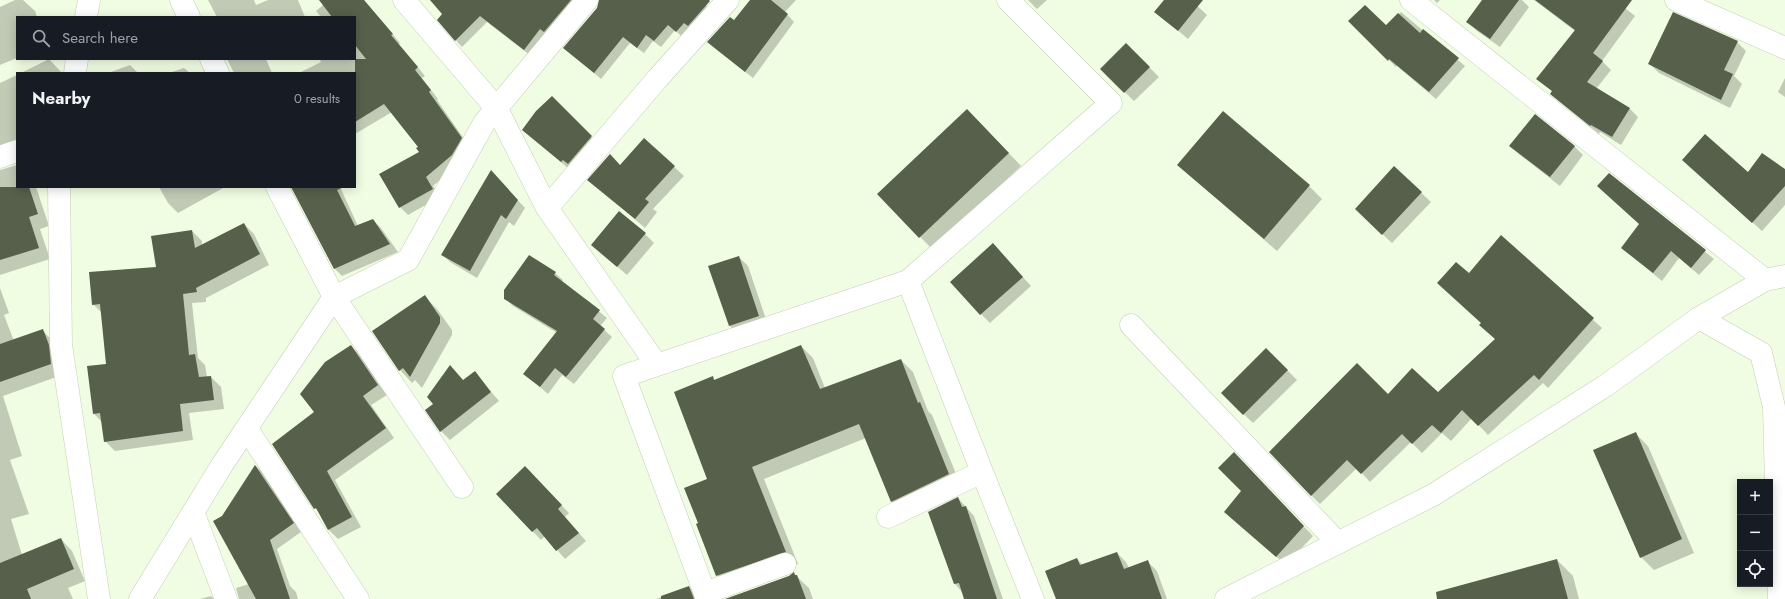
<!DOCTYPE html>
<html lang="en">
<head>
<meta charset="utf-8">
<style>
  :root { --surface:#171b24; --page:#242831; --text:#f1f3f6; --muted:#9ea1a6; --line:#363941 }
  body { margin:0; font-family:Jost,sans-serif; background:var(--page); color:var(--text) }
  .controls { position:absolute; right:12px; bottom:12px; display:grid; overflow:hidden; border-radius:0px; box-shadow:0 2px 10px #0003 }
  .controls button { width:36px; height:36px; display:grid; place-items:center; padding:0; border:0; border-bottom:1px solid var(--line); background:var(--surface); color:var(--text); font:20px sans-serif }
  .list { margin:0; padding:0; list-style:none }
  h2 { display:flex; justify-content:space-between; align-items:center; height:52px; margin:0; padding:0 16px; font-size:17px }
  h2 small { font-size:13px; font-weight:400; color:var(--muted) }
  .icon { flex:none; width:22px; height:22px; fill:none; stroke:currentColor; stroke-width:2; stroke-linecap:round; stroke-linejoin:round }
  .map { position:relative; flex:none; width:1785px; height:599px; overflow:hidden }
  .search { position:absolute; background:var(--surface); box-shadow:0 2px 10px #0003; left:16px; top:16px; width:340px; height:44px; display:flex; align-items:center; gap:10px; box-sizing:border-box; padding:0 14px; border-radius:0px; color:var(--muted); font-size:15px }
  .panel { position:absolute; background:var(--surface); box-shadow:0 2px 10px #0003; left:16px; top:72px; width:340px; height:116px; border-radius:0px }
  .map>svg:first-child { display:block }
  .shadow { fill:#0003 }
  .building { fill:#56604a }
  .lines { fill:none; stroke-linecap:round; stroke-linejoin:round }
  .minor-casing { stroke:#c3cfb5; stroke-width:23 }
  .tertiary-casing { stroke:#c3cfb5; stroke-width:23 }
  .secondary-casing { stroke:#c3cfb5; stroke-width:23 }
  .minor { stroke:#fff; stroke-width:22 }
  .tertiary { stroke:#fff; stroke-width:22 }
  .secondary { stroke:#fff; stroke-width:22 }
</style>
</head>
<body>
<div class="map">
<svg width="1785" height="599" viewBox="0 0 1785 599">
  <rect width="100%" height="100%" fill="#f1fde3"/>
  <path class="shadow" d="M 15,0 L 23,0 L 35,11 L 37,17 L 17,17 L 17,58 L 0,65 L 0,7 Z
    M 208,0 L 254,0 L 256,5 L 268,0 L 298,0 L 305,17 L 217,17 Z
    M 329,0 L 364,0 L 400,43 L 399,44 L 425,76 L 422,78 L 438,99 L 437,100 L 469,146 L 460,163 L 433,186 L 440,197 L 408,215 L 400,207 L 421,152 L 420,147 L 392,112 L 355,134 L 355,73 L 299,73 L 321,62 L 320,60 L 321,59 L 355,59 L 355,17 L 321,17 L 316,11 Z
    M 432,0 L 583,0 L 531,56 L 487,22 L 462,47 L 438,20 L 444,14 Z
    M 600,0 L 701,0 L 713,12 L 683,38 L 675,30 L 661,47 L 653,41 L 644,53 L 630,43 L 601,79 L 564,48 L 598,8 Z
    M 752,0 L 796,0 L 785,12 L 794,22 L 753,78 L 716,49 Z
    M 1028,0 L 1047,0 L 1037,9 Z
    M 1165,0 L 1191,0 L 1207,15 L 1188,39 L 1156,12 Z
    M 1434,0 L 1440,0 L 1437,3 Z
    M 1483,0 L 1522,0 L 1529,7 L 1500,47 L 1477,31 L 1467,21 Z
    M 1534,0 L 1615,0 L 1635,16 L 1602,61 L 1611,70 L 1596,89 L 1629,108 L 1638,117 L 1621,145 L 1600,132 L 1599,134 L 1560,102 L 1551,94 L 1553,92 L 1538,79 L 1575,31 Z
    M 1401,12 L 1465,66 L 1436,99 L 1397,66 L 1396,67 L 1350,21 L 1386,27 Z
    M 1737,42 L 1746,51 L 1734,76 L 1742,84 L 1730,108 L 1659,73 L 1650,64 Z
    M 1126,44 L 1159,77 L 1134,101 L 1101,69 Z
    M 49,59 L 62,73 L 21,73 Z
    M 227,59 L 266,59 L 272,73 L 234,73 Z
    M 130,65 L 138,73 L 108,73 Z
    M 184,68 L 190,73 L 169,73 Z
    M 17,75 L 17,153 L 0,165 L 0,83 Z
    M 1785,78 L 1785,97 L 1778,92 Z
    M 552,98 L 599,145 L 569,169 L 523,130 Z
    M 980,123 L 1021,166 L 933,250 L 878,194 Z
    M 644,139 L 684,176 L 653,209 L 657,212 L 645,228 L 589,180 L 620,166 Z
    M 1511,146 L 1574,146 L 1583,155 L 1560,186 L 1520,155 Z
    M 17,165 L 17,187 L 36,187 L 49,226 L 40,229 L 50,259 L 0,275 L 0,170 Z
    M 1178,165 L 1309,186 L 1322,199 L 1277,251 Z
    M 1395,168 L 1431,202 L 1392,243 L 1365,218 Z
    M 1693,169 L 1748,174 L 1785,170 L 1785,205 L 1762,231 Z
    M 1609,174 L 1714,259 L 1699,275 L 1679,258 L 1662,281 L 1622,248 L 1640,224 Z
    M 498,179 L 525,208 L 514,226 L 509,222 L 477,278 L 450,262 L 443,255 Z
    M 159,187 L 225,187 L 178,213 L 168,203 Z
    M 292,187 L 340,187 L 358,226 L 373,220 L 381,228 L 398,252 L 342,276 L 334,268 Z
    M 244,224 L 254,234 L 269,265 L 206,298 L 206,302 L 192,303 L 198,358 L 205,365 L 207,377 L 211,377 L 221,387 L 224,409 L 189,413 L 193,440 L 115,451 L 105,441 L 102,422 L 94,414 L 107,365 L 102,313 L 93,304 L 157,268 L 192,231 L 202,241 L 202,245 Z
    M 645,234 L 654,243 L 627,275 L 592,245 Z
    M 1501,236 L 1602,328 L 1548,388 L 1543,383 L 1488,435 L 1472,418 L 1451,441 L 1442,433 L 1422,453 L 1411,442 L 1370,482 L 1357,468 L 1320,504 L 1311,495 L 1388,395 L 1438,393 L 1496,340 L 1482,323 L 1469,275 Z
    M 1002,254 L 1031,286 L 990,323 L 981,314 Z
    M 739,257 L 748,266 L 768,325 L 739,335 L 730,326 Z
    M 555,273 L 563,280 L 562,281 L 607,318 L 600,326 L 612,337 L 574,384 L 562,375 L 548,394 L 525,374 L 557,333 L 513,306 L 505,298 Z
    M 0,288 L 9,313 L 4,315 L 14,341 L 43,331 L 54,342 L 62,375 L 3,396 L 22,456 L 10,460 L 29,514 L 11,519 L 22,555 L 61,539 L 72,551 L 85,581 L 68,588 L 73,599 L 0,599 Z
    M 425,297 L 437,309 L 452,330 L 452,335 L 422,388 L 415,380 L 412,383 L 400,370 Z
    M 351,346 L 360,355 L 387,395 L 371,405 L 394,438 L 335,480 L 361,527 L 338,539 L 329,530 L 320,513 L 315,508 L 315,413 Z
    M 801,346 L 813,358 L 825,388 L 901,360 L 913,372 L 928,411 L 932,415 L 961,486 L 904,513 L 892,501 L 866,438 L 764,479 L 798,564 L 729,587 L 717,575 L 699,523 L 709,479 L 712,377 L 716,381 Z
    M 1266,349 L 1297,380 L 1253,423 L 1222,393 Z
    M 475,373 L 499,401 L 450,440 L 441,431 L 464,381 Z
    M 1635,433 L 1648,446 L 1694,553 L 1654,570 L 1641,557 Z
    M 1243,463 L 1313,536 L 1286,565 L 1225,512 L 1243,491 Z
    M 256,466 L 264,474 L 301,532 L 277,549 L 290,586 L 296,592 L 298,599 L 239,599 L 236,588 L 249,584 L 222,517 Z
    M 533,476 L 569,513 L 565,517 L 586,541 L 565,559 L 545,536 L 541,540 L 497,494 Z
    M 958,498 L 974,516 L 1003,599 L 965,599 L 962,592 L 955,584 L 930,512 Z
    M 1117,553 L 1126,562 L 1129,568 L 1148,562 L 1157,571 L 1167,599 L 1057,599 L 1077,559 L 1083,565 Z
    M 1557,560 L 1573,576 L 1579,599 L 1462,599 Z
    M 794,574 L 809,588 L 813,599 L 728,599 Z
    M 689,587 L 700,599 L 656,599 Z
    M 211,596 L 214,599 L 200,599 Z"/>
  <path class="building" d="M 319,0 L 364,0 L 393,34 L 391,35 L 418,67 L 415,70 L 431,90 L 429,92 L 462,138 L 452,155 L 426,177 L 433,189 L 399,208 L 379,174 L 419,152 L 416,148 L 418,147 L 384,104 L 355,122 L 355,59 L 366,59 L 355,45 L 355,17 L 332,17 Z
    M 430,0 L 571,0 L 544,32 L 540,29 L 524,50 L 480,16 L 455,41 L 437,20 L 442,14 Z
    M 599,0 L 709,0 L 710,1 L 688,26 L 684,23 L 676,32 L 668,25 L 654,41 L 646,35 L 637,48 L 623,37 L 594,73 L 563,48 L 597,8 Z
    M 750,0 L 771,0 L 788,14 L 745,72 L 707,42 L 730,17 L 734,20 Z
    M 1164,0 L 1203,0 L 1178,31 L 1154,12 Z
    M 1482,0 L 1519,0 L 1490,39 L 1466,22 Z
    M 1535,0 L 1632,0 L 1593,53 L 1603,61 L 1587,82 L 1630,108 L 1612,137 L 1591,125 L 1590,126 L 1550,94 L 1552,91 L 1536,79 L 1575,30 Z
    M 1365,5 L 1386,25 L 1398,13 L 1420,33 L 1423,29 L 1459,58 L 1429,92 L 1389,59 L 1388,61 L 1348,21 Z
    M 1673,12 L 1738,41 L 1724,70 L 1733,74 L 1721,100 L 1648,64 Z
    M 1126,43 L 1150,67 L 1124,93 L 1100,69 Z
    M 552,96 L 592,136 L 568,164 L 563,160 L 561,162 L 522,130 L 536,111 Z
    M 967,109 L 1009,153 L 919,238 L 877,194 Z
    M 1223,111 L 1310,185 L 1264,239 L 1177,165 Z
    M 1535,114 L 1575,146 L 1550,177 L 1509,146 Z
    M 1705,134 L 1748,172 L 1762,153 L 1785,169 L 1785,186 L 1752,223 L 1682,160 Z
    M 644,138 L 675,166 L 645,199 L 649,202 L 635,219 L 587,180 L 610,154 L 620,165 Z
    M 1394,166 L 1422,192 L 1382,235 L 1355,209 Z
    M 491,170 L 518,200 L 506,219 L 501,215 L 470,271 L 441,255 Z
    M 1609,173 L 1706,250 L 1691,268 L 1671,251 L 1653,273 L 1621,248 L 1639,224 L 1597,186 Z
    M 0,187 L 29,187 L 38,214 L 29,217 L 39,248 L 0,260 Z
    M 291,187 L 344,187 L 337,190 L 355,226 L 373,219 L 390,244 L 334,269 Z
    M 619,211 L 646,233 L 617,267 L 591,245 Z
    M 244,223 L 260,254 L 196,288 L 197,292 L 183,294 L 189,355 L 195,354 L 199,377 L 211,376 L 214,400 L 180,404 L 183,431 L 104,442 L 100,413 L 93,414 L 87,366 L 106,364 L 100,304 L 92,305 L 89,272 L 156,267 L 151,236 L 192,230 L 195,248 Z
    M 1501,235 L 1594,318 L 1539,380 L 1534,375 L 1478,426 L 1462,410 L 1441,433 L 1432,425 L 1412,444 L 1402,434 L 1361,474 L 1347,460 L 1311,496 L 1269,452 L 1357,363 L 1388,394 L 1412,368 L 1438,392 L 1495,339 L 1479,325 L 1481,323 L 1437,283 L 1456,262 L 1469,273 Z
    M 993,243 L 1023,277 L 980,315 L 950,282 Z
    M 529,255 L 556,272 L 554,275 L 600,310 L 593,319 L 605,329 L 566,377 L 555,368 L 540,387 L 523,374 L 557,331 L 504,299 L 504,290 Z
    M 739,256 L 759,316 L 729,326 L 708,266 Z
    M 425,295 L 440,317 L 440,323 L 410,377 L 403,368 L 399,371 L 372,331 Z
    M 43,329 L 49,345 L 51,364 L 0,382 L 0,344 Z
    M 351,345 L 378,385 L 363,396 L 386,428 L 327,471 L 352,517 L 328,530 L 316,508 L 314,509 L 272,444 L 314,412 L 300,394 L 325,362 Z
    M 801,345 L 820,389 L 901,359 L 918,403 L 920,402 L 949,474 L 891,502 L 859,424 L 752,467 L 786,552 L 716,576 L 696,524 L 698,523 L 684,488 L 707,479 L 674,392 L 713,376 L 714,380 Z
    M 1266,348 L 1288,370 L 1243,415 L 1221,393 Z
    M 450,365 L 463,380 L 475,371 L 491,392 L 440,432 L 425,410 L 433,404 L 427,397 Z
    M 1636,432 L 1682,539 L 1640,558 L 1593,450 Z
    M 1234,452 L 1304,526 L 1276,557 L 1224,512 L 1241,491 L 1218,468 Z
    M 255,465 L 294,523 L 270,540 L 290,599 L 256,599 L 213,521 L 222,516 Z
    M 525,466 L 562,505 L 558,509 L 579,533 L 556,551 L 537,528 L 532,532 L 496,494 Z
    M 958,497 L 962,507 L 966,506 L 997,599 L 964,599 L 959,583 L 954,584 L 928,512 Z
    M 61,538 L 74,569 L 27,589 L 31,599 L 0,599 L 0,563 Z
    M 1117,552 L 1124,569 L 1148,560 L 1162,599 L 1056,599 L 1045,571 L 1077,558 L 1080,565 Z
    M 1557,559 L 1568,599 L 1437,599 L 1436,592 Z
    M 794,572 L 795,575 L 797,575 L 806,599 L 725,599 L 789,576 Z
    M 689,586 L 694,599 L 661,599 L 661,596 Z"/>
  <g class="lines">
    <g class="minor-casing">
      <path id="minor" d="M 181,0 L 189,17
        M 404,0 L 497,109 L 547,208 L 657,365
        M 1411,0 L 1765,280
        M 1676,0 L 1785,48
        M 211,59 L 218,73
        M 0,157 L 17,151
        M 547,208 L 658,78 L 728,0
        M 908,281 L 1111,103 L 1008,0
        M 1699,318 L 1761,353 L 1774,407 L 1779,599
        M 1131,325 L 1338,543
        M 247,429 L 358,599
        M 462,487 L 334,297 L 408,260 L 484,123 L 587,0
        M 193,512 L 226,599
        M 888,517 L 982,472
        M 705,593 L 785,564
        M 140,599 L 222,465 L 334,297 L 277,187
        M 707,599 L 624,376 L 908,281 L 982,472 L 1033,599"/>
    </g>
    <g class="tertiary-casing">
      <path id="tertiary" d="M 1226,599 L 1433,495 L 1605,386 L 1699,318 L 1765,280 L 1785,276"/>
    </g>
    <g class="secondary-casing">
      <path id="secondary" d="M 86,17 L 89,0
        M 75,73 L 77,59
        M 59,187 L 61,345 L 99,599"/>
    </g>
    <use href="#minor" class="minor"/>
    <use href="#tertiary" class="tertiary"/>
    <use href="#secondary" class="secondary"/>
  </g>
</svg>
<div class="controls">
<button>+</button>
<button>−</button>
<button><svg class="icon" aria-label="locate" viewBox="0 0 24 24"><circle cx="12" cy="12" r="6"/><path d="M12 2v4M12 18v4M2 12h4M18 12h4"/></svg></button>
</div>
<div class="search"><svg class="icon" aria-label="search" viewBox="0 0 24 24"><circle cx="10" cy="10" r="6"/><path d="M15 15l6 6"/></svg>Search here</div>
<section class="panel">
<h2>Nearby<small>0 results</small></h2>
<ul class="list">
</ul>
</section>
</div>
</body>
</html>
